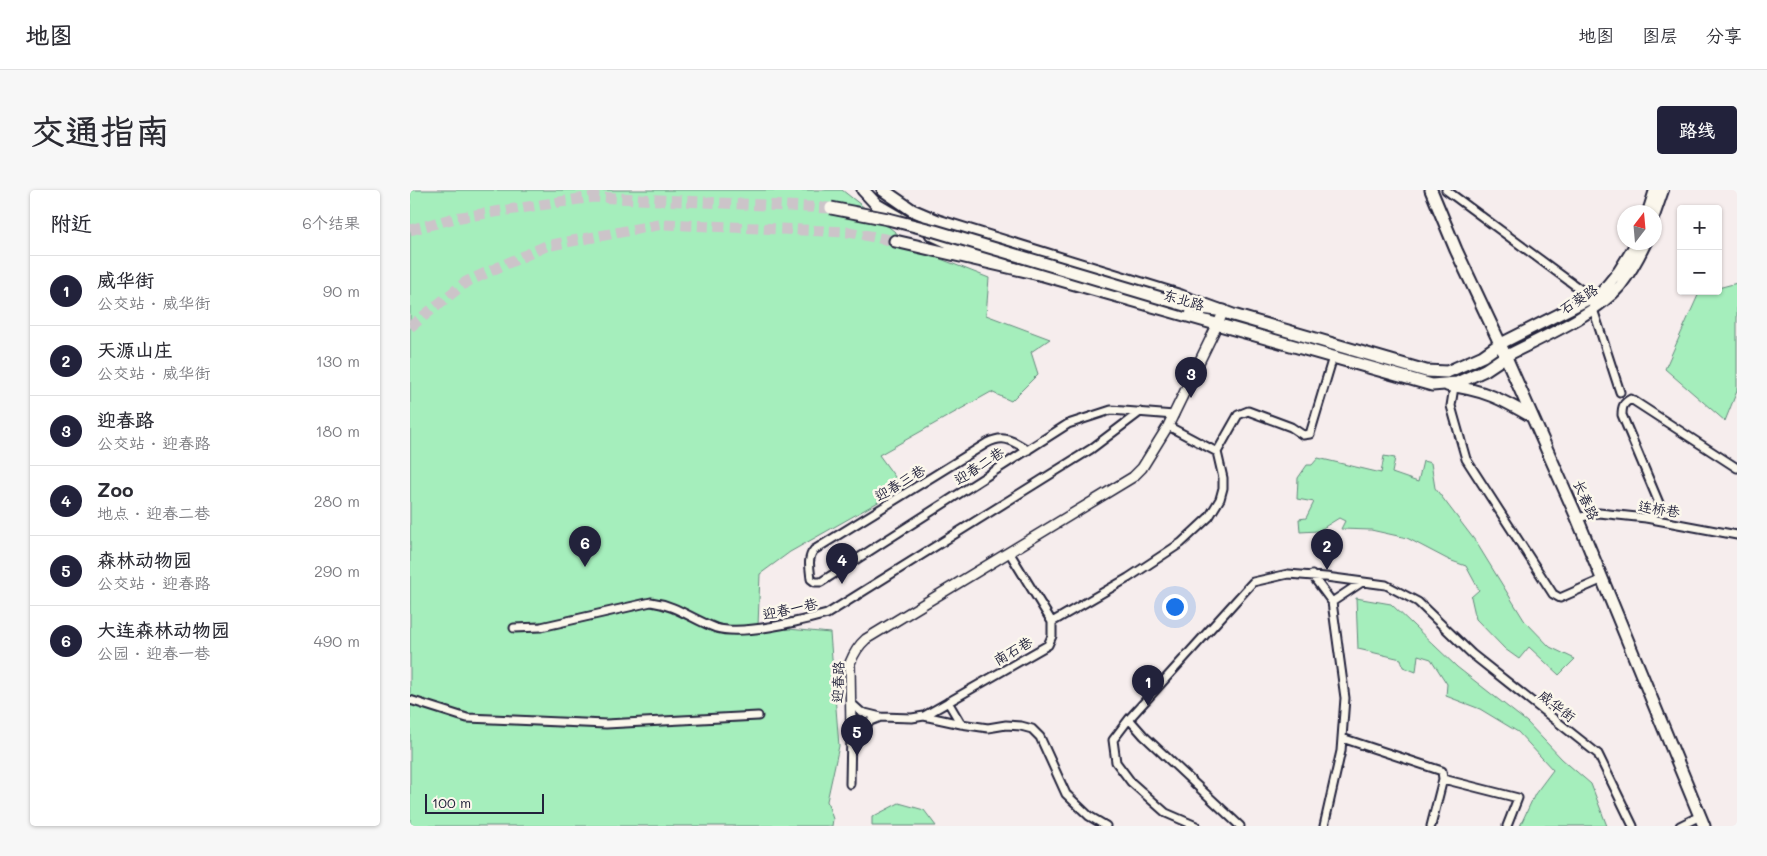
<!DOCTYPE html>
<html lang="zh">
<head>
<meta charset="utf-8">
<style>
  :root { --surface:#fff; --page:#f7f7f7; --text:#2b2b33; --muted:#7c7c81; --line:#e1e1e2; --accent:#22223b }
  body { margin:0; font-family:Mali,"LXGW WenKai TC",sans-serif; background:var(--page); color:var(--text) }
  .controls { position:absolute; right:15px; top:15px; display:grid; overflow:hidden; border-radius:5px; box-shadow:0 1px 4px #0004 }
  .controls button { width:45px; height:45px; display:grid; place-items:center; padding:0; border:0; border-bottom:1px solid var(--line); background:var(--surface); color:var(--text); font:25px sans-serif }
  .compass { position:absolute; left:1207px; top:15px; width:45px; height:45px; border-radius:50%; background:var(--surface); box-shadow:0 1px 4px #0004; rotate:16deg }
  .scale { position:absolute; left:15px; bottom:12px; width:119px; box-sizing:border-box; padding-left:5px; border:2px solid #22223b; border-top:0; font-size:14px; line-height:18px; white-space:nowrap; color:#22223b; -webkit-text-stroke:4px #fbf7ec; paint-order:stroke }
  .you { position:absolute; left:764px; top:416px; width:18px; height:18px; margin:-12px; border:4px solid #fff; border-radius:50%; background:#1a73e8; box-shadow:0 0 0 8px #1a73e833 }
  .badge { display:grid; place-items:center; width:32px; height:32px; border-radius:50%; background:var(--accent); color:#fff; font-size:16px; font-weight:700 }
  .pin { position:absolute; translate:-50% -41px; filter:drop-shadow(0 1px 2px #0008) }
  .pin::after { content:''; position:absolute; top:26px; width:18px; height:15px; background:inherit; clip-path:polygon(0 0,100% 0,50% 100%) }
  .list { margin:0; padding:0; list-style:none }
  h2 { display:flex; justify-content:space-between; align-items:center; height:65px; margin:0; padding:0 20px; font-size:21px }
  h2 small { font-size:16px; font-weight:400; color:var(--muted) }
  .list li { display:grid; grid-template-columns:32px 1fr auto; gap:15px; align-items:center; box-sizing:border-box; height:70px; padding:0 20px; border-top:1px solid var(--line) }
  .list b { display:block; font-size:19px; white-space:nowrap }
  .list p { margin:0; font-size:16px; white-space:nowrap; color:var(--muted) }
  .list em { font-size:16px; font-style:normal; color:var(--muted) }
  .map { position:relative; flex:none; width:1327px; height:636px; overflow:hidden; border-radius:5px }
  header { display:flex; align-items:center; gap:30px; box-sizing:border-box; height:70px; padding:0 25px; background:var(--surface); border-bottom:1px solid var(--line) }
  header strong { font-size:24px }
  nav { display:flex; gap:28px; margin-inline-start:auto; font-size:18px }
  .intro { display:flex; align-items:center; justify-content:space-between; box-sizing:border-box; height:120px; padding:0 30px }
  h1 { margin:0; font-size:35px }
  .button { padding:12px 22px; border-radius:5px; background:var(--accent); color:#fff; font-size:18px; font-weight:700 }
  main { display:flex; gap:30px; padding:0 30px }
  aside { flex:1; background:var(--surface); border-radius:5px; box-shadow:0 1px 4px #0004 }
  .map>svg:first-child { display:block }
  .green { fill:#a5eebc; stroke:#64887c }
  .lines { fill:none; stroke-linecap:round; stroke-linejoin:round }
  .trunk-tunnel { stroke:#ccc4c9; stroke-width:11; stroke-dasharray:11 5.5; stroke-linecap:butt }
  .minor-casing { stroke:#22223b; stroke-width:11 }
  .tertiary-casing { stroke:#22223b; stroke-width:12 }
  .secondary-casing { stroke:#22223b; stroke-width:14 }
  .primary-casing { stroke:#22223b; stroke-width:15 }
  .trunk-casing { stroke:#22223b; stroke-width:15 }
  .minor { stroke:#fbf7ec; stroke-width:7 }
  .tertiary { stroke:#fbf7ec; stroke-width:9 }
  .secondary { stroke:#fbf7ec; stroke-width:10 }
  .primary { stroke:#fbf7ec; stroke-width:11 }
  .trunk { stroke:#fbf7ec; stroke-width:11 }
  .trunk-bridge-casing { stroke:#22223b; stroke-width:15; stroke-linecap:butt }
  .trunk-bridge { stroke:#fbf7ec; stroke-width:11 }
  .labels { text-anchor:middle; stroke-width:5; stroke-linejoin:round; paint-order:stroke }
  .street-label { font-size:14px; fill:#22223b; stroke:#fbf7ec }
</style>
</head>
<body>
<header>
<strong>地图</strong>
<nav><a>地图</a><a>图层</a><a>分享</a></nav>
</header>
<div class="intro"><h1>交通指南</h1><a class="button">路线</a></div>
<main>
<aside>
<h2>附近<small>6个结果</small></h2>
<ul class="list">
<li><span class="badge">1</span><div><b>威华街</b><p>公交站 · 威华街</p></div><em>90 m</em></li>
<li><span class="badge">2</span><div><b>天源山庄</b><p>公交站 · 威华街</p></div><em>130 m</em></li>
<li><span class="badge">3</span><div><b>迎春路</b><p>公交站 · 迎春路</p></div><em>180 m</em></li>
<li><span class="badge">4</span><div><b>Zoo</b><p>地点 · 迎春二巷</p></div><em>280 m</em></li>
<li><span class="badge">5</span><div><b>森林动物园</b><p>公交站 · 迎春路</p></div><em>290 m</em></li>
<li><span class="badge">6</span><div><b>大连森林动物园</b><p>公园 · 迎春一巷</p></div><em>490 m</em></li>
</ul>
</aside>
<div class="map">
<svg width="1327" height="636" viewBox="0 0 1327 636">
  <rect width="100%" height="100%" fill="#f6eded"/>
  <filter id="ink" filterUnits="userSpaceOnUse"><feTurbulence type="fractalNoise" baseFrequency=".02" numOctaves="2"/><feDisplacementMap in="SourceGraphic" scale="10" xChannelSelector="R" yChannelSelector="G"/><feConvolveMatrix kernelMatrix="1 2 1 2 8 2 1 2 1" color-interpolation-filters="sRGB"/></filter>
  <g filter="url(#ink)">
    <path class="green" d="M 0,0 L 432,0 L 508,60 L 579,88 L 576,125 L 640,149 L 621,162 L 628,184 L 601,211 L 581,202 L 469,265 L 493,298 L 380,362 L 350,384 L 348,436 L 420,443 L 429,556 L 417,611 L 423,629 L 422,636 L 0,636 Z
      M 1327,93 L 1327,201 L 1315,231 L 1255,179 L 1289,103 L 1308,101 L 1308,98 Z
      M 974,266 L 985,268 L 982,283 L 1008,292 L 1013,271 L 1021,273 L 1025,298 L 1066,352 L 1114,430 L 1140,457 L 1165,469 L 1149,485 L 1119,457 L 1109,469 L 1095,459 L 1066,429 L 1061,407 L 1069,400 L 1056,376 L 1039,370 L 997,348 L 961,340 L 931,339 L 935,331 L 929,328 L 908,341 L 890,342 L 889,329 L 896,328 L 904,312 L 887,309 L 888,288 L 897,275 L 902,275 L 908,268 L 971,283 Z
      M 946,408 L 981,414 L 1047,477 L 1117,532 L 1152,569 L 1181,594 L 1197,636 L 1110,636 L 1125,604 L 1143,580 L 1108,542 L 1070,519 L 1036,506 L 1037,494 L 1021,469 L 1008,465 L 1006,482 L 993,477 L 991,469 L 948,459 Z
      M 489,613 L 514,620 L 526,636 L 462,636 L 462,627 Z"/>
    <g class="lines">
      <path class="trunk-tunnel" d="M 0,40 L 45,28 L 183,7 L 421,18
        M 0,137 L 56,92 L 136,56 L 253,34 L 439,42 L 485,51"/>
      <g class="minor-casing">
        <path id="minor" d="M 1036,0 L 1182,108 L 1183,119 L 1210,202
          M 1044,197 L 1041,216 L 1056,269 L 1143,404 L 1150,408 L 1193,389
          M 758,236 L 807,262
          M 618,260 C 602,251 595,244 577,253 L 404,360 C 397,368 400,379 401,389 L 405,392 L 411,392 L 658,234 L 701,220 L 764,225
          M 1167,328 L 1189,323 L 1236,328 L 1327,345
          M 1236,328 L 1249,313 L 1212,225 C 1212,217 1213,213 1221,209 L 1327,278
          M 902,385 L 922,412 L 935,508 L 931,561 L 914,636
          M 922,412 L 952,392
          M 642,432 L 718,388 L 771,353 L 799,327 L 810,309 L 813,298 L 813,288 L 807,262 L 828,225 L 838,221 L 881,237 L 893,245 L 900,244 L 923,167
          M 104,438 L 131,437 L 241,412 C 266,415 283,430 306,438 C 333,446 390,431 417,424 L 681,259 L 730,222
          M 0,510 L 57,528 L 196,534 L 348,526
          M 538,512 L 551,534
          M 441,513 L 451,522 L 471,527 L 502,528 L 514,526 L 551,534 L 578,538 L 596,535 L 611,536 L 622,539 L 630,547 L 656,604 L 679,626 L 696,636
          M 514,526 L 638,455 L 642,446 L 642,432 L 599,362
          M 719,529 L 734,546 L 830,636
          M 932,548 L 1032,581 L 1033,589 L 1021,636
          M 1033,589 L 1108,608 L 1097,636
          M 440,594 L 441,542 L 461,531 L 471,527
          M 786,636 L 756,623 L 721,592 L 706,572 L 703,550 L 719,529 L 843,392 L 878,384 L 916,387 L 976,395 L 1008,412 L 1062,464 L 1188,564 L 1223,636
          M 1270,636 L 1290,626"/>
      </g>
      <g class="tertiary-casing">
        <path id="tertiary" d="M 441,542 L 440,473 C 444,463 448,456 456,449 L 723,287 L 732,278 L 758,236 L 814,121"/>
      </g>
      <g class="secondary-casing">
        <path id="secondary" d="M 1238,22 L 1245,0
          M 1244,26 L 1253,0
          M 1090,154 L 1191,103 L 1209,81 L 1227,52
          M 1096,166 C 1131,148 1185,125 1210,96 C 1220,83 1229,67 1236,52
          M 1038,196 C 1073,199 1093,210 1122,227"/>
      </g>
      <g class="primary-casing">
        <path id="primary" d="M 453,0 L 467,15 L 496,32
          M 473,0 L 502,20 L 528,31 L 771,106 L 823,125 L 1016,181 L 1037,182 L 1073,166 L 1090,154
          M 1021,0 L 1046,60 L 1087,147 L 1165,323 L 1294,636
          M 521,44 L 549,57 L 593,71
          M 619,81 L 1022,195 L 1047,193 L 1075,180 L 1096,166"/>
      </g>
      <g class="trunk-casing">
        <path id="trunk" d="M 485,51 L 629,84
          M 778,116 L 814,121"/>
      </g>
      <use href="#minor" class="minor"/>
      <use href="#tertiary" class="tertiary"/>
      <use href="#secondary" class="secondary"/>
      <use href="#primary" class="primary"/>
      <use href="#trunk" class="trunk"/>
      <g class="trunk-bridge-casing">
        <path id="trunk-bridge" d="M 421,18 L 478,29 L 525,41 L 778,116"/>
      </g>
      <use href="#trunk-bridge" class="trunk-bridge"/>
    </g>
  </g>
  <g class="labels">
    <g class="street-label">
      <text transform="translate(1169 109) rotate(-33)" y="5">石葵路</text>
      <text transform="translate(774 110) rotate(16)" y="5">东北路</text>
      <text transform="translate(569 276) rotate(-33)" y="5">迎春二巷</text>
      <text transform="translate(490 293) rotate(-31)" y="5">迎春三巷</text>
      <text transform="translate(1176 310) rotate(66)" y="5">长春路</text>
      <text transform="translate(1249 319) rotate(9)" y="5">连桥巷</text>
      <text transform="translate(380 419) rotate(-12)" y="5">迎春一巷</text>
      <text transform="translate(603 461) rotate(-30)" y="5">南石巷</text>
      <text transform="translate(428 492) rotate(-88)" y="5">迎春路</text>
      <text transform="translate(1147 516) rotate(38)" y="5">威华街</text>
    </g>
  </g>
</svg>
<div class="controls">
<button>+</button>
<button>−</button>
</div>
<svg class="compass" viewBox="-18 -18 36 36"><path d="M0-13l5 13h-10z" fill="#e53935"/><path d="M0 13l5-13h-10z" fill="#7c7c81"/></svg>
<div class="scale">100 m</div>
<div class="you"></div>
<div class="pin badge" style="left:738px;top:516px">1</div>
<div class="pin badge" style="left:917px;top:380px">2</div>
<div class="pin badge" style="left:781px;top:208px">3</div>
<div class="pin badge" style="left:432px;top:394px">4</div>
<div class="pin badge" style="left:447px;top:566px">5</div>
<div class="pin badge" style="left:175px;top:377px">6</div>
</div>
</main>
</body>
</html>
